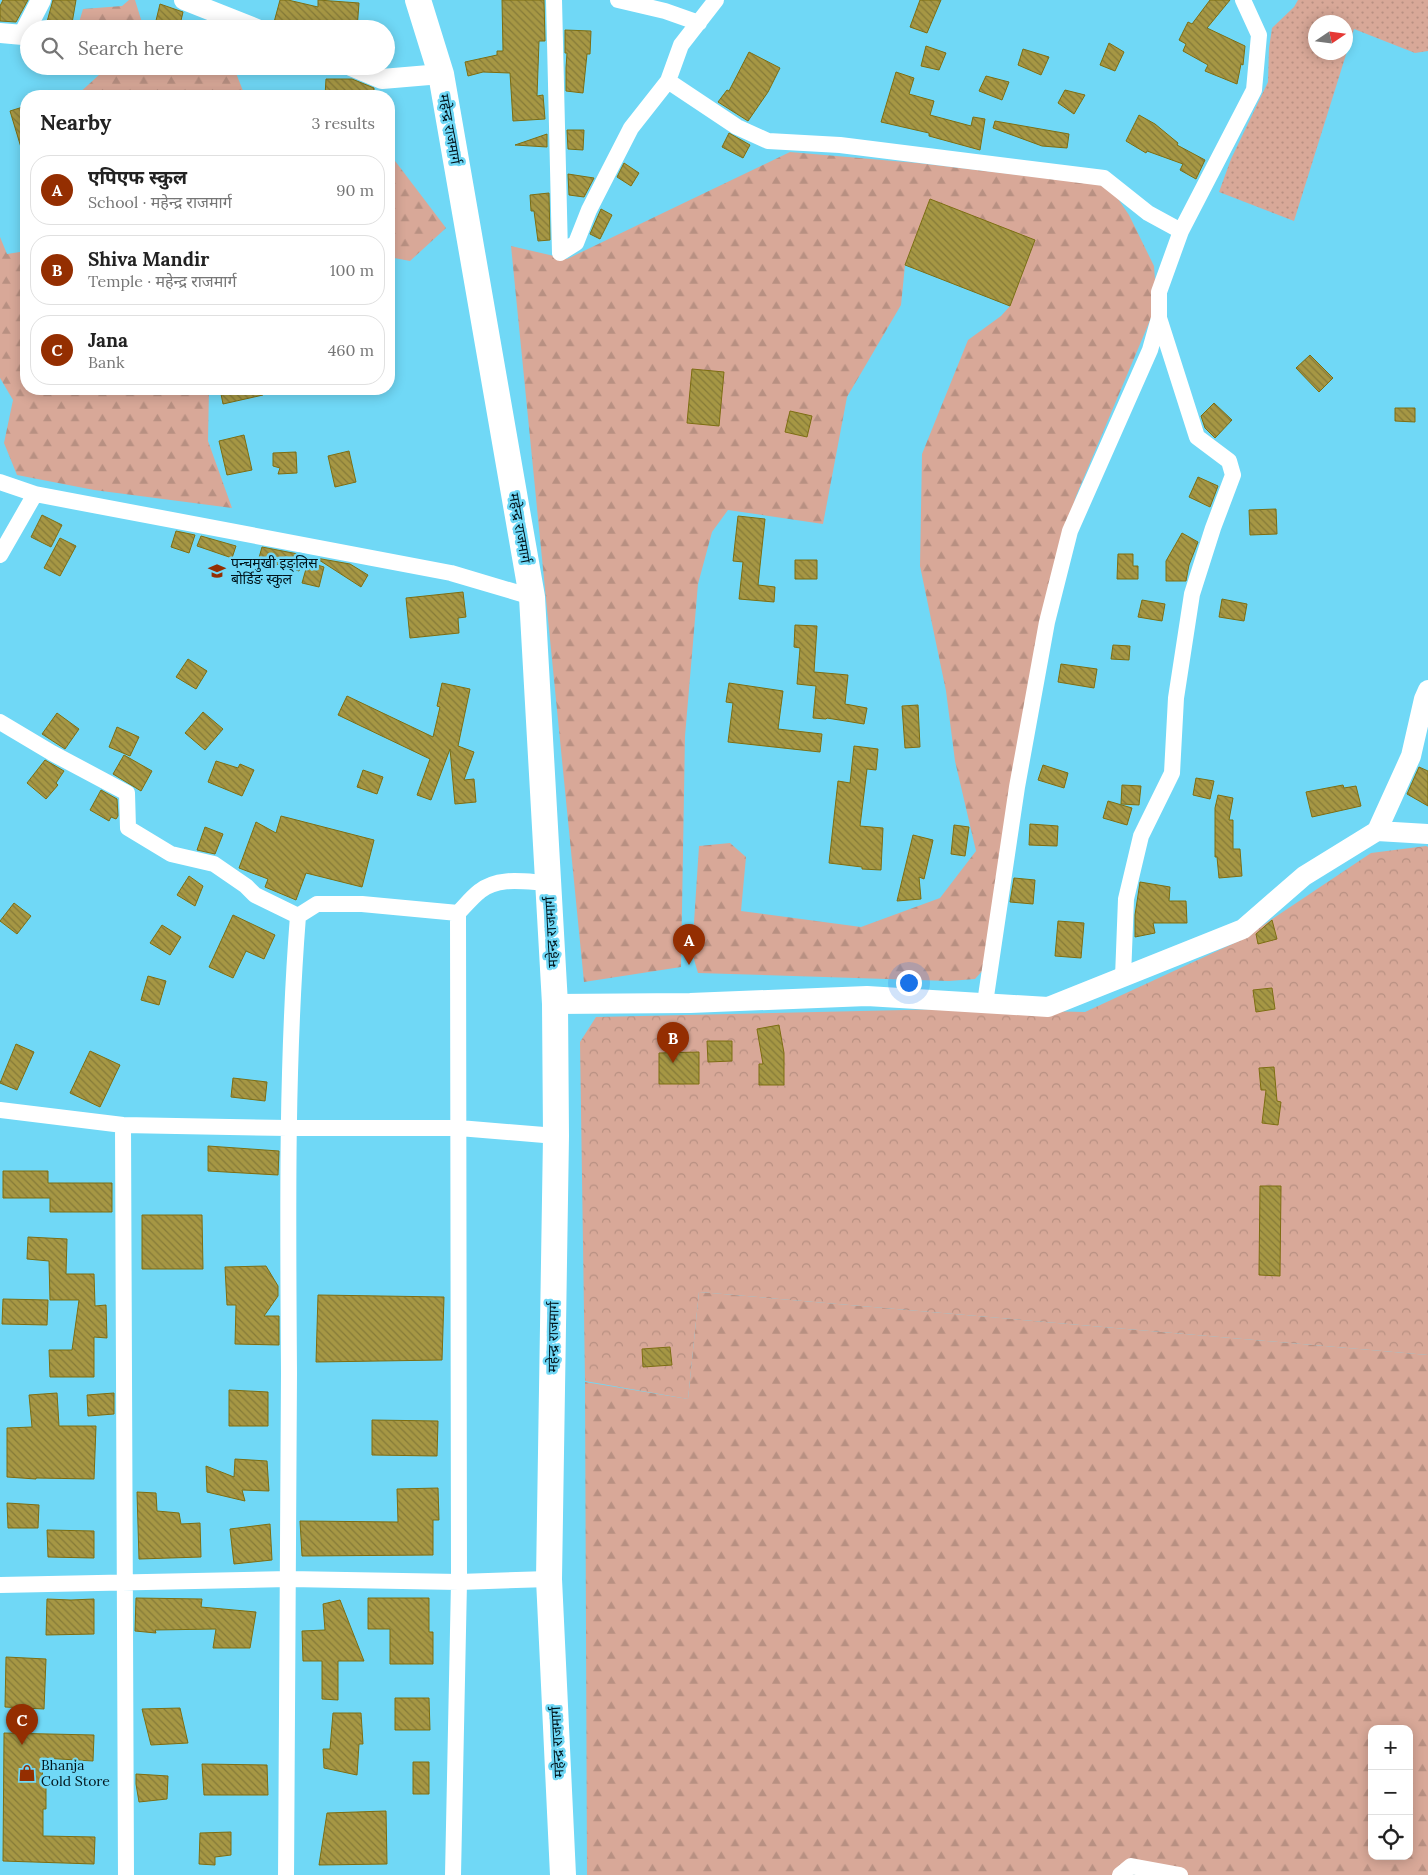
<!DOCTYPE html>
<html lang="en">
<head>
<meta charset="utf-8">
<style>
  :root { --surface:#fff; --page:#f6f6f6; --text:#222; --muted:#767676; --line:#e0e0e0; --accent:#942e01 }
  body { margin:0; font-family:Lora,"Noto Sans Devanagari",serif; background:var(--page); color:var(--text) }
  .controls { position:absolute; right:15px; bottom:15px; display:grid; overflow:hidden; border-radius:10px; box-shadow:0 2px 12px #0003 }
  .controls button { width:45px; height:45px; display:grid; place-items:center; padding:0; border:0; border-bottom:1px solid var(--line); background:var(--surface); color:var(--text); font:25px sans-serif }
  .compass { position:absolute; left:1308px; top:15px; width:45px; height:45px; border-radius:50%; background:var(--surface); box-shadow:0 2px 12px #0003; rotate:77deg }
  .you { position:absolute; left:908px; top:982px; width:18px; height:18px; margin:-12px; border:4px solid #fff; border-radius:50%; background:#1a73e8; box-shadow:0 0 0 8px #1a73e833 }
  .badge { display:grid; place-items:center; width:32px; height:32px; border-radius:50%; background:var(--accent); color:#fff; font-size:16px; font-weight:700 }
  .pin { position:absolute; translate:-50% -41px; filter:drop-shadow(0 1px 2px #0008) }
  .pin::after { content:''; position:absolute; top:26px; width:18px; height:15px; background:inherit; clip-path:polygon(0 0,100% 0,50% 100%) }
  .list { margin:0; padding:0; list-style:none }
  h2 { display:flex; justify-content:space-between; align-items:center; height:65px; margin:0; padding:0 20px; font-size:21px }
  h2 small { font-size:16px; font-weight:400; color:var(--muted) }
  .list li { display:grid; grid-template-columns:32px 1fr auto; gap:15px; align-items:center; box-sizing:border-box; height:70px; margin:0 10px 10px; padding:0 10px; border:1px solid var(--line); border-radius:20px }
  .list b { display:block; font-size:19px; white-space:nowrap }
  .list p { margin:0; font-size:16px; white-space:nowrap; color:var(--muted) }
  .list em { font-size:16px; font-style:normal; color:var(--muted) }
  .icon { flex:none; width:28px; height:28px; fill:none; stroke:currentColor; stroke-width:2; stroke-linecap:round; stroke-linejoin:round }
  .map { position:relative; flex:none; width:1428px; height:1875px; overflow:hidden }
  .search { position:absolute; background:var(--surface); box-shadow:0 2px 12px #0003; left:20px; top:20px; width:375px; height:55px; display:flex; align-items:center; gap:12px; box-sizing:border-box; padding:0 18px; border-radius:28px; color:var(--muted); font-size:19px }
  .panel { position:absolute; background:var(--surface); box-shadow:0 2px 12px #0003; left:20px; top:90px; width:375px; height:305px; border-radius:20px }
  .map>svg:first-child { display:block }
  .grass { fill:url(#grass-dots); fill-rule:evenodd }
  .forest { fill:url(#forest-firs); fill-rule:evenodd }
  .park { fill:url(#park-crowns) }
  .building { fill:url(#building-back-hatch); stroke:#7d6e13 }
  .lines { fill:none; stroke-linecap:round; stroke-linejoin:round }
  .minor { stroke:#fff; stroke-width:16 }
  .tertiary { stroke:#fff; stroke-width:20 }
  .trunk { stroke:#fff; stroke-width:26 }
  .labels { text-anchor:middle; stroke-width:5; stroke-linejoin:round; paint-order:stroke }
  .street-label { font-size:14px; fill:#00141b; stroke:#70d8f6 }
  .poi-label { font-size:14px; fill:#00141b; stroke:#70d8f6; text-anchor:start }
</style>
</head>
<body>
<div class="map">
<svg width="1428" height="1875" viewBox="0 0 1428 1875">
  <defs>
    <pattern id="grass-dots" width="8" height="8" patternUnits="userSpaceOnUse" patternTransform="scale(1.25)"><rect width="8" height="8" fill="#d8a898"/><path d="M2 2h.1M6 6h.1" fill="none" stroke="#b89082" stroke-width="1.8" stroke-linecap="round"/></pattern>
    <pattern id="forest-firs" width="22" height="20" patternUnits="userSpaceOnUse" patternTransform="scale(1.25)"><rect width="22" height="20" fill="#d8a898"/><path d="M5 1l3.5 6h-7zM16 11l3.5 6h-7z" fill="#b89082"/></pattern>
    <pattern id="park-crowns" width="20" height="18" patternUnits="userSpaceOnUse" patternTransform="scale(1.25)"><rect width="20" height="18" fill="#d8a898"/><path d="M2 6a3 3 0 1 1 6 0M12 15a3 3 0 1 1 6 0" fill="none" stroke="#b89082"/></pattern>
    <pattern id="building-back-hatch" width="6" height="6" patternUnits="userSpaceOnUse" patternTransform="scale(1.25)"><rect width="6" height="6" fill="#a69744"/><path d="M-1 5l2 2M0 0l6 6M5-1l2 2" fill="none" stroke="#857a38"/></pattern>
  </defs>
  <rect width="100%" height="100%" fill="#70d8f6"/>
  <path class="grass" d="M 1298,0 L 1428,0 L 1428,51 L 1415,53 L 1354,29 L 1294,221 L 1219,192 L 1231,159 L 1268,82 L 1269,48 L 1272,28 L 1294,7 ZM 1316,22 L 1346,22 L 1346,52 L 1316,52 Z"/>
  <path class="forest" d="M 129,0 L 135,0 L 144,29 L 77,29 L 83,9 L 122,6 Z
    M 99,66 L 177,66 L 193,70 L 236,73 L 245,96 L 76,96 L 100,74 Z
    M 790,152 L 917,163 L 1097,184 L 1112,190 L 1129,215 L 1154,266 L 1155,280 L 1151,318 L 1076,496 L 1041,617 L 984,969 L 975,979 L 949,981 L 698,973 L 692,953 L 699,846 L 730,843 L 746,857 L 741,911 L 861,927 L 940,898 L 976,851 L 955,761 L 946,691 L 920,566 L 922,454 L 968,340 L 1001,316 L 1010,306 L 1035,240 L 930,200 L 905,265 L 901,305 L 847,397 L 823,524 L 728,510 L 712,532 L 698,584 L 685,736 L 681,967 L 584,982 L 511,246 L 567,259 Z
    M 389,153 L 446,228 L 410,261 L 389,257 Z
    M 0,237 L 7,254 L 26,251 L 26,389 L 209,389 L 208,441 L 232,508 L 94,490 L 17,475 L 4,443 L 13,400 L 0,378 Z
    M 699,1292 L 1428,1355 L 1428,1875 L 1180,1875 L 1177,1873 L 1120,1875 L 587,1875 L 585,1382 L 688,1399 ZM 1372,1729 L 1409,1729 L 1409,1856 L 1372,1856 Z"/>
  <path class="park" d="M 1426,846 L 1428,847 L 1428,1355 L 699,1292 L 688,1399 L 585,1381 L 580,1042 L 596,1017 L 949,1009 L 1085,1012 L 1241,940 L 1371,853 Z"/>
  <path class="building" d="M 3,0 L 28,0 L 16,22 L 0,21 L 0,6 Z
    M 53,0 L 76,0 L 71,29 L 45,29 Z
    M 280,0 L 288,0 L 318,7 L 318,0 L 359,3 L 357,29 L 306,25 L 305,29 L 286,29 L 273,26 Z
    M 502,0 L 544,0 L 545,41 L 539,41 L 537,96 L 543,95 L 545,119 L 513,121 L 510,73 L 483,72 L 468,76 L 465,62 L 497,55 L 497,51 L 503,51 Z
    M 920,0 L 941,0 L 927,33 L 910,27 Z
    M 1210,0 L 1230,0 L 1207,28 L 1245,46 L 1243,65 L 1241,64 L 1237,84 L 1205,71 L 1208,65 L 1183,51 L 1186,44 L 1179,40 L 1188,22 L 1192,24 Z
    M 160,4 L 183,12 L 179,29 L 154,29 Z
    M 565,30 L 591,31 L 590,54 L 587,54 L 583,93 L 566,91 L 566,68 L 567,53 L 565,53 Z
    M 1109,43 L 1124,52 L 1115,71 L 1100,65 Z
    M 926,46 L 946,53 L 939,70 L 921,66 Z
    M 1023,49 L 1049,57 L 1041,75 L 1018,65 Z
    M 749,52 L 780,68 L 768,92 L 748,121 L 718,102 L 727,90 L 729,91 Z
    M 896,72 L 914,78 L 909,94 L 934,101 L 930,115 L 971,126 L 973,117 L 985,119 L 980,150 L 929,136 L 929,133 L 881,122 Z
    M 986,76 L 1009,82 L 1002,100 L 979,91 Z
    M 326,79 L 352,79 L 374,88 L 374,96 L 325,96 Z
    M 1065,90 L 1085,95 L 1074,114 L 1058,103 Z
    M 26,106 L 26,154 L 23,154 L 10,111 Z
    M 1139,115 L 1155,124 L 1178,143 L 1177,145 L 1205,160 L 1196,179 L 1180,170 L 1183,164 L 1147,151 L 1146,153 L 1126,141 Z
    M 995,121 L 1069,134 L 1067,148 L 1042,146 L 993,128 Z
    M 567,130 L 584,130 L 583,150 L 568,149 Z
    M 729,133 L 750,145 L 743,158 L 722,147 Z
    M 547,134 L 547,147 L 515,145 Z
    M 624,163 L 639,173 L 631,186 L 617,177 Z
    M 568,174 L 594,178 L 584,197 L 569,195 Z
    M 549,193 L 550,240 L 538,241 L 534,211 L 531,211 L 530,195 Z
    M 930,199 L 1035,240 L 1010,306 L 905,265 Z
    M 601,209 L 612,215 L 600,239 L 590,234 Z
    M 1310,355 L 1333,378 L 1319,392 L 1296,368 Z
    M 692,369 L 724,372 L 719,426 L 687,423 Z
    M 220,389 L 263,389 L 263,395 L 223,404 Z
    M 1214,403 L 1232,420 L 1215,438 L 1205,428 L 1201,416 Z
    M 1395,408 L 1415,408 L 1415,422 L 1395,421 Z
    M 790,411 L 812,416 L 807,437 L 785,432 Z
    M 244,435 L 252,470 L 227,475 L 219,441 Z
    M 349,451 L 356,482 L 335,487 L 328,456 Z
    M 296,452 L 297,473 L 278,474 L 280,468 L 273,466 L 273,453 Z
    M 1198,477 L 1218,486 L 1210,507 L 1189,497 Z
    M 1276,509 L 1277,534 L 1250,535 L 1249,510 Z
    M 42,515 L 62,525 L 51,547 L 31,537 Z
    M 738,516 L 765,519 L 758,585 L 775,587 L 774,602 L 739,599 L 743,562 L 733,561 Z
    M 176,531 L 195,535 L 189,553 L 171,547 Z
    M 1182,533 L 1198,542 L 1189,565 L 1186,581 L 1166,581 L 1166,561 Z
    M 201,536 L 236,546 L 232,558 L 197,546 Z
    M 60,538 L 76,546 L 60,576 L 44,568 Z
    M 262,547 L 303,555 L 299,571 L 273,563 L 272,569 L 257,565 Z
    M 1118,554 L 1133,554 L 1133,566 L 1138,566 L 1138,579 L 1117,579 Z
    M 316,558 L 350,564 L 368,575 L 361,587 Z
    M 795,560 L 817,560 L 817,579 L 795,579 Z
    M 308,562 L 324,567 L 319,587 L 302,583 Z
    M 463,592 L 466,617 L 458,618 L 459,633 L 410,638 L 406,598 Z
    M 1222,599 L 1247,604 L 1244,621 L 1219,617 Z
    M 1142,600 L 1165,604 L 1162,621 L 1138,617 Z
    M 795,625 L 817,626 L 814,672 L 848,675 L 845,704 L 867,708 L 864,724 L 827,718 L 826,719 L 813,718 L 816,686 L 797,684 L 800,648 L 794,647 Z
    M 1113,645 L 1130,646 L 1129,660 L 1111,659 Z
    M 188,659 L 207,671 L 196,689 L 176,677 Z
    M 1061,664 L 1097,669 L 1094,688 L 1058,682 Z
    M 442,683 L 470,689 L 458,746 L 474,752 L 464,780 L 474,779 L 476,802 L 455,804 L 450,749 L 431,800 L 417,795 L 430,759 L 338,715 L 347,696 L 433,737 L 440,707 L 437,706 Z
    M 729,683 L 783,691 L 778,729 L 822,734 L 820,752 L 728,742 L 733,703 L 726,702 Z
    M 918,705 L 920,747 L 905,748 L 902,706 Z
    M 203,712 L 223,729 L 205,750 L 185,733 Z
    M 57,713 L 79,729 L 65,749 L 42,734 Z
    M 117,727 L 139,737 L 130,756 L 109,747 Z
    M 854,746 L 878,749 L 876,770 L 867,769 L 860,826 L 883,828 L 881,870 L 862,869 L 862,867 L 829,863 L 838,781 L 850,783 Z
    M 124,755 L 152,771 L 141,791 L 113,774 Z
    M 45,760 L 64,771 L 56,783 L 58,785 L 46,799 L 27,783 Z
    M 216,761 L 238,768 L 240,764 L 254,770 L 242,796 L 208,782 Z
    M 1043,765 L 1068,773 L 1064,788 L 1038,780 Z
    M 1419,767 L 1428,771 L 1428,806 L 1407,794 Z
    M 363,770 L 383,777 L 377,794 L 357,787 Z
    M 1196,778 L 1214,781 L 1210,799 L 1193,795 Z
    M 1122,785 L 1141,786 L 1139,805 L 1121,804 Z
    M 1343,785 L 1344,788 L 1356,786 L 1361,806 L 1312,817 L 1306,792 Z
    M 101,790 L 117,799 L 118,816 L 116,819 L 111,817 L 109,821 L 90,810 Z
    M 1218,795 L 1233,798 L 1229,820 L 1233,820 L 1233,849 L 1240,849 L 1242,876 L 1219,878 L 1217,857 L 1215,857 L 1215,808 Z
    M 1108,801 L 1132,808 L 1127,825 L 1103,818 Z
    M 281,816 L 374,840 L 362,887 L 306,873 L 296,900 L 265,887 L 268,879 L 239,868 L 256,822 L 276,833 Z
    M 1030,824 L 1058,826 L 1057,846 L 1029,845 Z
    M 954,825 L 969,827 L 965,856 L 951,854 Z
    M 205,827 L 223,834 L 215,854 L 197,850 Z
    M 913,835 L 933,840 L 924,879 L 919,877 L 921,899 L 897,901 Z
    M 189,876 L 203,886 L 195,906 L 177,895 Z
    M 1014,878 L 1035,880 L 1033,904 L 1010,902 Z
    M 1140,882 L 1170,887 L 1169,901 L 1186,901 L 1187,923 L 1153,923 L 1155,933 L 1135,937 L 1135,915 Z
    M 14,903 L 31,916 L 17,934 L 0,921 Z
    M 233,915 L 275,935 L 264,959 L 246,951 L 233,978 L 209,967 Z
    M 1272,920 L 1277,939 L 1258,944 L 1256,934 Z
    M 1058,921 L 1084,923 L 1081,958 L 1055,956 Z
    M 162,925 L 181,937 L 170,955 L 150,943 Z
    M 148,976 L 166,981 L 159,1005 L 141,1000 Z
    M 1272,988 L 1275,1009 L 1256,1012 L 1253,990 Z
    M 779,1025 L 784,1053 L 784,1085 L 759,1085 L 759,1064 L 763,1064 L 757,1029 Z
    M 707,1041 L 732,1041 L 732,1061 L 708,1062 Z
    M 16,1044 L 34,1052 L 17,1090 L 0,1083 Z
    M 90,1051 L 120,1065 L 100,1107 L 70,1093 Z
    M 699,1052 L 699,1084 L 659,1084 L 659,1053 Z
    M 1274,1067 L 1277,1101 L 1281,1102 L 1278,1125 L 1262,1123 L 1266,1090 L 1261,1090 L 1259,1068 Z
    M 233,1078 L 267,1082 L 265,1101 L 231,1097 Z
    M 208,1146 L 279,1151 L 278,1175 L 208,1171 Z
    M 3,1171 L 48,1171 L 48,1183 L 112,1183 L 112,1212 L 50,1212 L 50,1198 L 3,1198 Z
    M 1260,1186 L 1281,1186 L 1280,1276 L 1259,1275 Z
    M 142,1215 L 202,1215 L 203,1269 L 142,1269 Z
    M 28,1237 L 67,1239 L 66,1274 L 94,1274 L 95,1306 L 106,1305 L 107,1338 L 94,1337 L 94,1377 L 50,1377 L 49,1350 L 72,1350 L 79,1300 L 50,1300 L 49,1261 L 27,1259 Z
    M 266,1266 L 278,1286 L 278,1296 L 264,1316 L 279,1316 L 279,1345 L 235,1344 L 236,1305 L 227,1305 L 225,1267 Z
    M 318,1295 L 444,1297 L 442,1360 L 316,1362 Z
    M 3,1299 L 48,1300 L 47,1325 L 2,1324 Z
    M 670,1347 L 672,1365 L 643,1367 L 642,1349 Z
    M 229,1390 L 268,1392 L 268,1426 L 229,1426 Z
    M 57,1393 L 59,1426 L 96,1426 L 94,1479 L 36,1478 L 36,1479 L 7,1477 L 7,1428 L 32,1427 L 29,1395 Z
    M 114,1393 L 114,1414 L 88,1416 L 87,1395 Z
    M 372,1420 L 438,1421 L 437,1456 L 372,1455 Z
    M 235,1459 L 267,1461 L 269,1491 L 242,1490 L 245,1501 L 207,1492 L 206,1466 L 234,1477 Z
    M 438,1488 L 439,1520 L 433,1520 L 433,1555 L 302,1556 L 300,1521 L 398,1522 L 397,1489 Z
    M 137,1492 L 156,1493 L 157,1511 L 179,1513 L 181,1524 L 200,1523 L 201,1557 L 139,1559 Z
    M 7,1503 L 39,1505 L 38,1528 L 8,1528 Z
    M 270,1524 L 272,1560 L 234,1564 L 230,1529 Z
    M 47,1530 L 94,1531 L 94,1558 L 48,1557 Z
    M 136,1598 L 202,1599 L 201,1607 L 256,1612 L 250,1648 L 213,1648 L 216,1629 L 155,1630 L 156,1633 L 135,1631 Z
    M 368,1598 L 429,1598 L 429,1632 L 433,1632 L 433,1664 L 390,1664 L 390,1629 L 368,1629 Z
    M 47,1599 L 71,1600 L 94,1599 L 94,1634 L 46,1635 Z
    M 340,1600 L 364,1661 L 338,1661 L 338,1700 L 322,1699 L 322,1661 L 303,1661 L 302,1631 L 325,1630 L 323,1604 Z
    M 6,1657 L 46,1659 L 44,1709 L 5,1707 Z
    M 395,1698 L 429,1698 L 430,1730 L 395,1730 Z
    M 180,1708 L 188,1743 L 151,1745 L 142,1709 Z
    M 333,1713 L 361,1713 L 363,1744 L 359,1744 L 357,1775 L 324,1768 L 323,1749 L 330,1749 Z
    M 4,1733 L 94,1735 L 93,1761 L 43,1758 L 42,1786 L 46,1786 L 46,1809 L 43,1809 L 43,1836 L 95,1837 L 94,1864 L 3,1861 Z
    M 413,1762 L 429,1762 L 429,1794 L 413,1794 Z
    M 202,1764 L 267,1765 L 268,1795 L 204,1795 Z
    M 136,1774 L 168,1776 L 167,1799 L 139,1802 L 136,1784 Z
    M 386,1811 L 387,1864 L 319,1865 L 327,1813 Z
    M 231,1832 L 231,1855 L 215,1857 L 215,1865 L 199,1864 L 200,1833 Z"/>
  <g class="lines">
    <path class="minor" d="M 554,0 L 560,253 L 576,243 L 589,210 L 631,128 L 668,81 L 681,45 L 716,0
      M 618,0 L 665,11 L 699,23
      M 668,81 L 737,127 L 768,141 L 840,145 L 1104,178 L 1148,213 L 1181,231
      M 0,482 L 35,494 L 451,573 L 532,597
      M 0,555 L 35,494
      M 0,722 L 52,753 L 127,793 L 128,828 L 171,854 L 214,864 L 246,886 L 255,895 L 298,916
      M 1123,977 L 1126,899 L 1141,836 L 1172,773 L 1176,698 L 1192,594 L 1213,528 L 1233,475 L 1229,461 L 1197,437 L 1159,318
      M 985,1003 L 1017,787 L 1047,622 L 1070,531 L 1150,350 L 1159,318 L 1159,292 L 1181,231 L 1254,90 L 1259,35 L 1243,0
      M 0,1110 L 123,1125 L 288,1128 L 459,1128 L 556,1136
      M 123,1125 L 126,1875
      M 0,1585 L 289,1579 L 459,1582 L 549,1579
      M 286,1875 C 288,1708 289,1541 289,1373 C 288,1221 286,1068 298,916 L 317,904 L 362,904 L 458,913
      M 453,1875 L 459,1582 L 458,913 C 465,906 472,897 480,891 C 499,876 526,882 548,883
      M 1120,1875 L 1131,1866 L 1180,1875"/>
    <path class="tertiary" d="M 184,0 L 257,29
      M 0,33 L 23,35 L 41,0
      M 351,66 L 382,79 L 441,74
      M 1377,831 L 1411,756 L 1424,699 L 1428,690
      M 555,1004 L 690,1003 L 867,996 L 1048,1007 L 1243,929 L 1304,876 L 1377,831 L 1428,834"/>
    <path class="trunk" d="M 418,0 L 441,74 L 532,597 L 555,1004 L 556,1136 L 549,1579 L 563,1875"/>
  </g>
  <defs>
    <g id="school-bare" transform="scale(1.35)"><path d="M0-5L7-2L0 1L-7-2ZM-4 1L0 2.5L4 1V4Q0 6-4 4Z" fill="#942e01" stroke="#70d8f6" stroke-width="2.5" paint-order="stroke"/></g>
    <g id="shop-bare" transform="scale(1.35)"><path d="M-5-2.5h2.3a2.7 3.5 0 0 1 5.4 0H5L5.5 6h-11ZM-1.5-2.5h3a1.5 2.3 0 0 0-3 0Z" fill="#942e01" stroke="#70d8f6" stroke-width="2.5" paint-order="stroke"/></g>
  </defs>
  <g fill-rule="evenodd">
    <use href="#school-bare" x="217" y="571"/>
    <use href="#shop-bare" x="27" y="1773"/>
  </g>
  <g class="labels">
    <g class="street-label">
      <text transform="translate(450 129) rotate(80)" y="5">महेन्द्र राजमार्ग</text>
      <text transform="translate(520 528) rotate(80)" y="5">महेन्द्र राजमार्ग</text>
      <text transform="translate(551 932) rotate(-93)" y="5">महेन्द्र राजमार्ग</text>
      <text transform="translate(553 1337) rotate(-89)" y="5">महेन्द्र राजमार्ग</text>
      <text transform="translate(557 1742) rotate(-93)" y="5">महेन्द्र राजमार्ग</text>
    </g>
    <g class="poi-label">
      <text x="231" y="568">पन्चमुखी इङ्लिस<tspan x="231" dy="16">बोर्डिङ स्कुल</tspan></text>
      <text x="41" y="1770">Bhanja<tspan x="41" dy="16">Cold Store</tspan></text>
    </g>
  </g>
</svg>
<div class="controls">
<button>+</button>
<button>−</button>
<button><svg class="icon" aria-label="locate" viewBox="0 0 24 24"><circle cx="12" cy="12" r="6"/><path d="M12 2v4M12 18v4M2 12h4M18 12h4"/></svg></button>
</div>
<svg class="compass" viewBox="-18 -18 36 36"><path d="M0-13l5 13h-10z" fill="#e53935"/><path d="M0 13l5-13h-10z" fill="#767676"/></svg>
<div class="you"></div>
<div class="pin badge" style="left:689px;top:965px">A</div>
<div class="pin badge" style="left:673px;top:1063px">B</div>
<div class="pin badge" style="left:22px;top:1745px">C</div>
<div class="search"><svg class="icon" aria-label="search" viewBox="0 0 24 24"><circle cx="10" cy="10" r="6"/><path d="M15 15l6 6"/></svg>Search here</div>
<section class="panel">
<h2>Nearby<small>3 results</small></h2>
<ul class="list">
<li><span class="badge">A</span><div><b>एपिएफ स्कुल</b><p>School · महेन्द्र राजमार्ग</p></div><em>90 m</em></li>
<li><span class="badge">B</span><div><b>Shiva Mandir</b><p>Temple · महेन्द्र राजमार्ग</p></div><em>100 m</em></li>
<li><span class="badge">C</span><div><b>Jana</b><p>Bank</p></div><em>460 m</em></li>
</ul>
</section>
</div>
</body>
</html>
